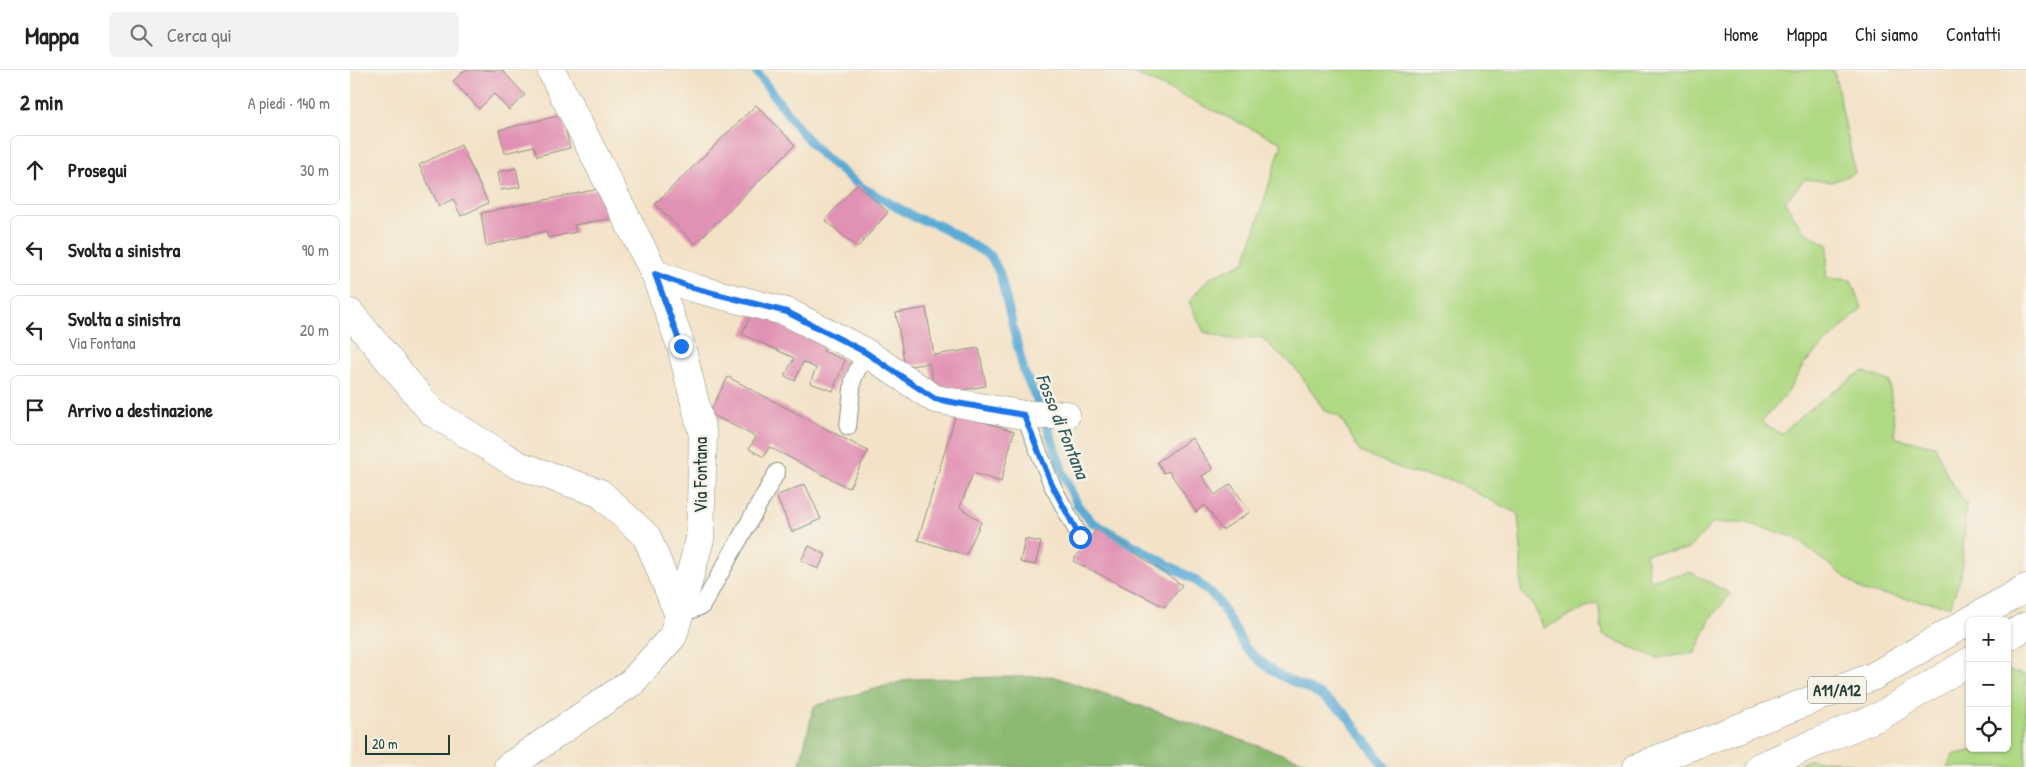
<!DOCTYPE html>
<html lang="it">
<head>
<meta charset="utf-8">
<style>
  :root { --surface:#fff; --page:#f2f2f2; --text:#222; --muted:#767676; --line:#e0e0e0 }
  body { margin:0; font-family:"Patrick Hand",sans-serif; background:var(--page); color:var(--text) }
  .controls { position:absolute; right:15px; bottom:15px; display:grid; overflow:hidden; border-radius:8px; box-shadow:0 1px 4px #0004 }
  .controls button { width:45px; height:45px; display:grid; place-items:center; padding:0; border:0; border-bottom:1px solid var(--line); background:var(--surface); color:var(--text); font:25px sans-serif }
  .scale { position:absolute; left:15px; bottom:12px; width:85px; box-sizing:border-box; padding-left:5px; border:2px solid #1f3d34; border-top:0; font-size:14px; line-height:18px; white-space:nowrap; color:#1f3d34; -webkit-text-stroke:4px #f7f3e8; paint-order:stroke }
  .stop { position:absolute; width:15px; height:15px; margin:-11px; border:4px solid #1a73e8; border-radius:50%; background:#fff }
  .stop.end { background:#1a73e8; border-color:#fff; box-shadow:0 1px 5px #0008 }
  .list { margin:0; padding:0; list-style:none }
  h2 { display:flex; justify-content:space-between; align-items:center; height:65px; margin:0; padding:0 20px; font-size:21px }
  h2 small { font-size:16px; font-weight:400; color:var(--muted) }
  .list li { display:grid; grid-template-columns:32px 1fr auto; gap:15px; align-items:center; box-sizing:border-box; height:70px; margin:0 10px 10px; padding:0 10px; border:1px solid var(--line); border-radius:8px }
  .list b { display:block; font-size:19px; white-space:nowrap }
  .list p { margin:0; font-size:16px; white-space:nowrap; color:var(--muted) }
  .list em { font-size:16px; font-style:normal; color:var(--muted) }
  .icon { flex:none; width:28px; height:28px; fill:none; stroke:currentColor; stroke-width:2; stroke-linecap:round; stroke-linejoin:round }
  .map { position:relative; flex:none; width:1676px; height:697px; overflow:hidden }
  header { display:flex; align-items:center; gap:30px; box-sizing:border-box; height:70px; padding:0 25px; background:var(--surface); border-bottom:1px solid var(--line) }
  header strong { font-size:24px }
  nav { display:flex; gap:28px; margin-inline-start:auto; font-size:18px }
  .search { width:350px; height:45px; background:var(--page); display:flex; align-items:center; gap:12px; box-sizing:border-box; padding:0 18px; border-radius:8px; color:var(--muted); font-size:19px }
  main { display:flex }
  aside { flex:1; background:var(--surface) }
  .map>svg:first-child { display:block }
  .green { fill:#b0d984; stroke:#688b5c }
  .forest { fill:#8cb972; stroke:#567b53 }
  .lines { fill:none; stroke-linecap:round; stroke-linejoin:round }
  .stream { stroke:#5babd5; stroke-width:9 }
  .building { fill:#e191b3 }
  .service-casing { stroke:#89907e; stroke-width:18 }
  .minor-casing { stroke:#89907e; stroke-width:29 }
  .motorway-casing { stroke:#89907e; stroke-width:29 }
  .service { stroke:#fff; stroke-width:16 }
  .minor { stroke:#fff; stroke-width:28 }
  .motorway { stroke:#fff; stroke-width:28 }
  .route { stroke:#1a73e8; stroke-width:6 }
  .labels { text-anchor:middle; stroke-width:5; stroke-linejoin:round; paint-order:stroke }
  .shield { fill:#f7f3e8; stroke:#60746a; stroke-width:1 }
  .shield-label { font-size:16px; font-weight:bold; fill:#1f3d34 }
  .street-label { font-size:18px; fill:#1f3d34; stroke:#f7f3e8 }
  .water-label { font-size:19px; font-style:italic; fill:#2e585c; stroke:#f7f3e8 }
</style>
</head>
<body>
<header>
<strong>Mappa</strong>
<div class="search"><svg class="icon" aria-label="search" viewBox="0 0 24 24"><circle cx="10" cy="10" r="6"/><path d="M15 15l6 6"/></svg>Cerca qui</div>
<nav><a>Home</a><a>Mappa</a><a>Chi siamo</a><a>Contatti</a></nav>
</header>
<main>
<aside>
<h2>2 min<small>A piedi · 140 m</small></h2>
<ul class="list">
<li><svg class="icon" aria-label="ahead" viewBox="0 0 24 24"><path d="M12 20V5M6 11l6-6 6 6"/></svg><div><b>Prosegui</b></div><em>30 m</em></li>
<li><svg class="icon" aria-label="left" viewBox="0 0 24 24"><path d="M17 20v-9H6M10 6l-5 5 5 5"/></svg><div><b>Svolta a sinistra</b></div><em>90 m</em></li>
<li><svg class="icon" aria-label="left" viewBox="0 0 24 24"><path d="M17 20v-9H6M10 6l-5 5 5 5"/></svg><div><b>Svolta a sinistra</b><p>Via Fontana</p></div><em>20 m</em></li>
<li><svg class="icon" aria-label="arrive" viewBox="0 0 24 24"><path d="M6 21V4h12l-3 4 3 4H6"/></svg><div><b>Arrivo a destinazione</b></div></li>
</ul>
</aside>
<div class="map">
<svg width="1676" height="697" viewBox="0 0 1676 697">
  <rect width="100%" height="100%" fill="#f7f3e8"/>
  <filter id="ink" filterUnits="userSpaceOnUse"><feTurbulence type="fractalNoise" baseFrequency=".02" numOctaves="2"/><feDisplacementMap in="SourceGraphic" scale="10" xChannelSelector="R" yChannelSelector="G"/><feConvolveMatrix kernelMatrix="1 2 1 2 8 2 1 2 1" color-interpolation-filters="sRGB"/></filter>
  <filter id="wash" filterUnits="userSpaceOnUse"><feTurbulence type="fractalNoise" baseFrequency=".0096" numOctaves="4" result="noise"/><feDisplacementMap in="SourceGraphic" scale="20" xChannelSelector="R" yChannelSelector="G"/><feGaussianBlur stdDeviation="1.12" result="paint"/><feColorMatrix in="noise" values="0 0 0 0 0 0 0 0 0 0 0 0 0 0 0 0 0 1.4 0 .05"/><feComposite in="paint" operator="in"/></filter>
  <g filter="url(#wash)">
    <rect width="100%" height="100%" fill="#f3e2c7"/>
    <path class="green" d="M 778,0 L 1484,0 L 1505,103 L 1482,112 L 1455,109 L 1435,132 L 1453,161 L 1478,175 L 1476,208 L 1501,210 L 1512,238 L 1454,294 L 1438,322 L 1411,352 L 1431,364 L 1462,337 L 1512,301 L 1539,311 L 1546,368 L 1585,376 L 1597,405 L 1616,434 L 1611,507 L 1600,536 L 1513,521 L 1444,467 L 1396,453 L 1363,453 L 1337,480 L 1296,483 L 1299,510 L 1340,502 L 1381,524 L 1361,547 L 1345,583 L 1306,588 L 1253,565 L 1248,532 L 1194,558 L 1183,535 L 1171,522 L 1171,476 L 1168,444 L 1101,410 L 1062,403 L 1010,382 L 990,347 L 974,340 L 948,301 L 911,267 L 884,270 L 854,262 L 839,232 L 859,208 L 895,192 L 932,73 Z
      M 1657,600 L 1676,605 L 1676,697 L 1597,697 L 1602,685 L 1633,678 L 1657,678 Z
      M 1459,690 L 1498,693 L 1510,697 L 1441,697 Z"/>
    <path class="forest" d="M 702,606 L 971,697 L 449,697 L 464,636 L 560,609 Z"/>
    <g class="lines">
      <path class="stream" d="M 405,0 L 452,63 L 473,86 L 511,117 L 566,148 L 586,154 L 641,186 L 650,204 L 674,302 L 693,343 L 714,406 L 728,436 L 742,452 L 845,510 L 867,529 L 895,577 L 910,591 L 931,606 L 969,624 L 994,642 L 1035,697"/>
    </g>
    <g id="blocks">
      <path class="building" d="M 115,0 L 152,0 L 175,25 L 159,40 L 144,24 L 129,39 L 103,11 Z
        M 406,35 L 445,75 L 345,174 L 305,134 Z
        M 212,45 L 220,78 L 187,86 L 184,76 L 155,83 L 149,60 Z
        M 111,75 L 138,133 L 111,146 L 103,129 L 89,136 L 69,95 Z
        M 166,98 L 170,117 L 151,120 L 148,102 Z
        M 507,114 L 538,142 L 507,178 L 475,150 Z
        M 249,119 L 264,148 L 224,155 L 226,162 L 198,168 L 196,161 L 136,176 L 131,143 Z
        M 404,238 L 478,272 L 473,281 L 495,290 L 483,321 L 460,313 L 466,298 L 453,292 L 445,311 L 435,306 L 444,288 L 392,264 Z
        M 576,238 L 584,285 L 629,278 L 636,316 L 586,324 L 579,293 L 555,297 L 546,243 Z
        M 378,307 L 518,381 L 499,418 L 419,377 L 414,387 L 399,379 L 406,367 L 359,343 Z
        M 606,344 L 664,361 L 651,412 L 623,403 L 610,437 L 631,452 L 616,485 L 568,470 Z
        M 842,368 L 863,399 L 852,406 L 865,425 L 881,414 L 900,442 L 872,460 L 855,435 L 846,442 L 819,401 L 814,403 L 807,392 Z
        M 455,414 L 471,449 L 442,462 L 426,426 Z
        M 748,457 L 832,515 L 815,537 L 723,491 Z
        M 675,469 L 691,472 L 685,495 L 670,492 Z
        M 459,476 L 476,485 L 468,499 L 451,490 Z"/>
    </g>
  </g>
  <g filter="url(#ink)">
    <use href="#blocks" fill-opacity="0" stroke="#89907e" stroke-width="1"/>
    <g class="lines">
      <g class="service-casing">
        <path id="service" d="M 674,345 L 702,415 L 730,467
          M 498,357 L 503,310 L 515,282
          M 329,545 L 352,536 L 427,402"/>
      </g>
      <g class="minor-casing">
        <path id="minor" d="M 305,204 L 343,218 L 437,242 L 515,282 L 585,329 L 674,345 L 716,345
          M 0,243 L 82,342 L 168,395 L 250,423 L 297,467 L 329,545
          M 158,697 L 282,612 L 323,566 L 350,469 L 353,365 L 331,276 L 305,204 L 201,0"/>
      </g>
      <g class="motorway-casing">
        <path id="motorway" d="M 1657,567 L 1676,556
          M 1287,697 L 1524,606 L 1676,518
          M 1409,697 L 1532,645 L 1620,591"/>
      </g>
      <use href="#service" class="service"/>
      <use href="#minor" class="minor"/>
      <use href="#motorway" class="motorway"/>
    </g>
  </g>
  <g class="lines" filter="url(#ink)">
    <path class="route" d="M 331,276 L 305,204 L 343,218 L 437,242 L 515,282 L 585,329 L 674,345 L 702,415 L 730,467"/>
  </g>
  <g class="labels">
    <rect class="shield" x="1458" y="606.5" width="58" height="27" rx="4"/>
    <g class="shield-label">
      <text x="1487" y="626">A11/A12</text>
    </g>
    <g class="street-label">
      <text transform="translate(351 405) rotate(-90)" y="6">Via Fontana</text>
    </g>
    <g class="water-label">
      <text transform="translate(713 356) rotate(68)" y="7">Fosso di Fontana</text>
    </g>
  </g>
</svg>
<div class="controls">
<button>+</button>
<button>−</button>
<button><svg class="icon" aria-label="locate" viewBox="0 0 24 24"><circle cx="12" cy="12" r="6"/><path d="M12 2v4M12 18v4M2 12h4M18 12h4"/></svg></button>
</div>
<div class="scale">20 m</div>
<div class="stop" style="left:730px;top:467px"></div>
<div class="stop end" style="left:331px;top:276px"></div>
</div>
</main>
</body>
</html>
